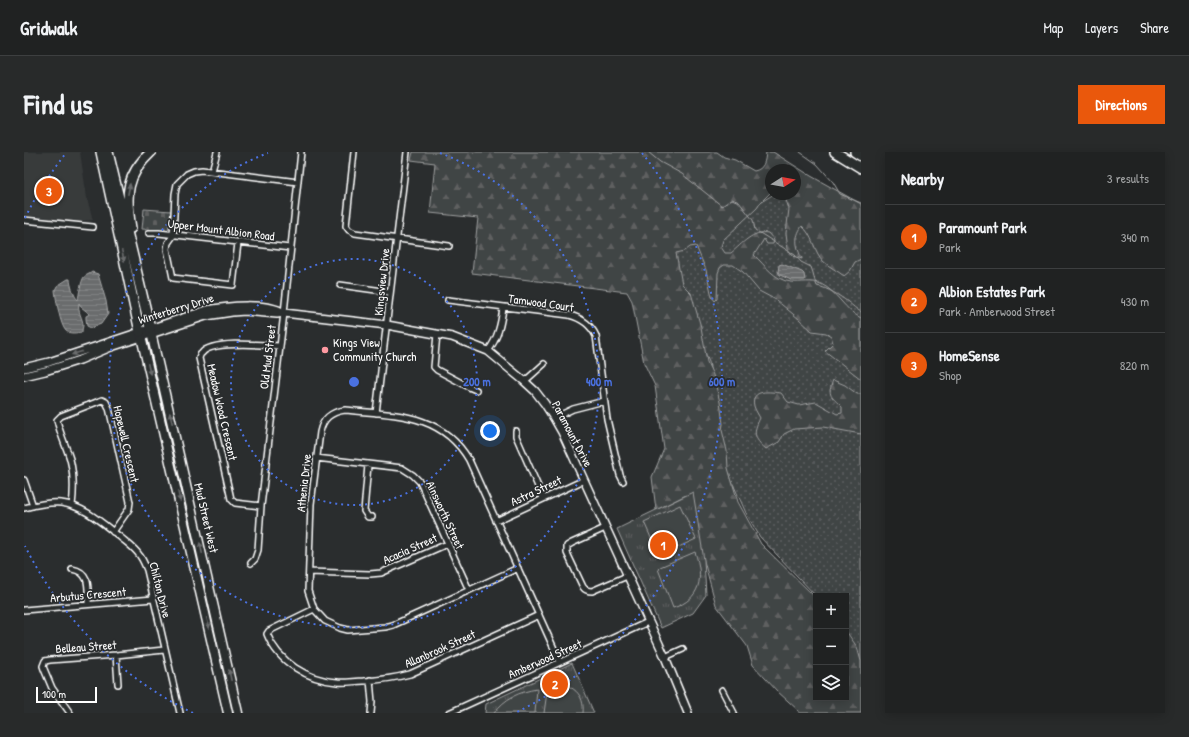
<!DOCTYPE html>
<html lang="en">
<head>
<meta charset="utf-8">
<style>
  :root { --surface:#202222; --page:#282a2a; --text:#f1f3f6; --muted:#a2a4a5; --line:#3d3f40; --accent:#ea580c }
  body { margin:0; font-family:"Patrick Hand",sans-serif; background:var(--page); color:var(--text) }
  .controls { position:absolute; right:12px; bottom:12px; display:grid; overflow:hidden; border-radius:0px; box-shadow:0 2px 10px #0003 }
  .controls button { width:36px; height:36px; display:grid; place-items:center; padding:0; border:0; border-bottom:1px solid var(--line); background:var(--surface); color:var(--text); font:20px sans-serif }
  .compass { position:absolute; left:741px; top:12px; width:36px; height:36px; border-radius:50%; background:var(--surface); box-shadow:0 2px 10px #0003; rotate:79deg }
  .scale { position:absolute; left:12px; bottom:10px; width:61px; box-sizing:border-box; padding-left:4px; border:2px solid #fff; border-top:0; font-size:11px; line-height:14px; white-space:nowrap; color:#fff; -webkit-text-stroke:3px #2a2d2e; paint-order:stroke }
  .you { position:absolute; left:466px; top:279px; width:14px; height:14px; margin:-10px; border:3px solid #fff; border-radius:50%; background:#1a73e8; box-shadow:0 0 0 6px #1a73e833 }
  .badge { display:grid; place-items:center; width:26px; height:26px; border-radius:50%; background:var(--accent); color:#fff; font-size:13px; font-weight:700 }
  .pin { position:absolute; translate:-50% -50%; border:2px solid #fff; box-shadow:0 1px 4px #0006 }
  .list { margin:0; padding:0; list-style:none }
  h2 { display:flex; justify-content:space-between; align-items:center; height:52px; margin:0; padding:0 16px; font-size:17px }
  h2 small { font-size:13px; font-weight:400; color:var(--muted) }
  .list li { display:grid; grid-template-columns:26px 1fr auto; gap:12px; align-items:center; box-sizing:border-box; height:64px; padding:0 16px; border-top:1px solid var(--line) }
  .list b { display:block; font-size:15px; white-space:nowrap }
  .list p { margin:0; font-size:13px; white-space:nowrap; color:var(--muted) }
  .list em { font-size:13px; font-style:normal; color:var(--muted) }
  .icon { flex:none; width:22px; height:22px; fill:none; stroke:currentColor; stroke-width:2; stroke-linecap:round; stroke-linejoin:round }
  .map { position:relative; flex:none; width:837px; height:561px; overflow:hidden; border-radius:0px }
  header { display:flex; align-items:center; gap:24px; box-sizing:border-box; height:56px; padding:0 20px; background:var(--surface); border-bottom:1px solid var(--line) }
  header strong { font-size:19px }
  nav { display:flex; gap:22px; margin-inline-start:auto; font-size:14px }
  .intro { display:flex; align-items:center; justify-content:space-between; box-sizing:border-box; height:96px; padding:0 24px }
  h1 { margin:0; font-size:28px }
  .button { padding:10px 18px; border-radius:0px; background:var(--accent); color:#fff; font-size:14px; font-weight:700 }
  main { display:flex; gap:24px; padding:0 24px }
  aside { flex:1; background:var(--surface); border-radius:0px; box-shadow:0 2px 10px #0003 }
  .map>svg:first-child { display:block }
  .built { fill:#373a3b }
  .grass { fill:url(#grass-dots); stroke:#a0a2a2 }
  .forest { fill:url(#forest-firs); stroke:#a0a2a2 }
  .cemetery { fill:url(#cemetery-stones); stroke:#a0a2a2 }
  .park { fill:url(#park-tufts); stroke:#a0a2a2 }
  .garden { fill:#414445; stroke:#a0a2a2 }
  .water { fill:url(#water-rules); stroke:#a6a7a7 }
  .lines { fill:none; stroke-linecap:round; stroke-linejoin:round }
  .stream { stroke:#a6a7a7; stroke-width:1 }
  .street-casing { stroke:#fff; stroke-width:8 }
  .secondary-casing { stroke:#fff; stroke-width:10 }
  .primary-casing { stroke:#fff; stroke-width:11 }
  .highway-casing { stroke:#fff; stroke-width:12 }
  .street { stroke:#2a2d2e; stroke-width:5 }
  .secondary { stroke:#2a2d2e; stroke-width:7 }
  .primary { stroke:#2a2d2e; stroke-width:8 }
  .highway { stroke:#2a2d2e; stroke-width:9 }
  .oneway { fill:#6a6c6d }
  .ring { fill:none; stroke:#4a71e0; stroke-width:2; stroke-dasharray:2 4 }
  .poi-dot { fill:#ff9aa2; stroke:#2a2d2e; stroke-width:1.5 }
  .labels { text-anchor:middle; stroke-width:3.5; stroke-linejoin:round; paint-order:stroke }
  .street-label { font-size:12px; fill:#fff; stroke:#2a2d2e }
  .poi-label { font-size:12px; fill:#fff; stroke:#2a2d2e; text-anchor:start }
  .centre { fill:#4a71e0; stroke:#2a2d2e; stroke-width:2 }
  .ring-label { font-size:12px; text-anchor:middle; font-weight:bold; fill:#4a71e0; stroke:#2a2d2e; stroke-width:3.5; stroke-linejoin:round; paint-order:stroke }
</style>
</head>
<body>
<header>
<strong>Gridwalk</strong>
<nav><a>Map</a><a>Layers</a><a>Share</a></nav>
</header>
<div class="intro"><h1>Find us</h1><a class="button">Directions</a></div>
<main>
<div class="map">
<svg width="837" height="561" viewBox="0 0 837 561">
  <defs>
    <pattern id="grass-dots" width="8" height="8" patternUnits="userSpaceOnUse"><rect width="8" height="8" fill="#414445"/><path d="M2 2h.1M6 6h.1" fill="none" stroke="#5e6061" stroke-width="1.8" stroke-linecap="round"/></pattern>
    <pattern id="forest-firs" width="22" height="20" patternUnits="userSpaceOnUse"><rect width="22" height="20" fill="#414445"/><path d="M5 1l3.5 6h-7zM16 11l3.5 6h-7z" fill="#5e6061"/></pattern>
    <pattern id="cemetery-stones" width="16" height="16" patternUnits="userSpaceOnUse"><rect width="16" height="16" fill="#414445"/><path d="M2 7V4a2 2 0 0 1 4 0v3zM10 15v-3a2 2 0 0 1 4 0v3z" fill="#5e6061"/></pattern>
    <pattern id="park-tufts" width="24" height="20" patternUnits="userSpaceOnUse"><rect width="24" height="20" fill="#414445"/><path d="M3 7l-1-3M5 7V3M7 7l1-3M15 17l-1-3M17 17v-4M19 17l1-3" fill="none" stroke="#5e6061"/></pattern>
    <pattern id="water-rules" width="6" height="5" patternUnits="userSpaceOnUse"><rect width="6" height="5" fill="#6a6c6d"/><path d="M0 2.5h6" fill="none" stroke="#808283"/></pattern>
  </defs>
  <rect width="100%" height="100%" fill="#2a2d2e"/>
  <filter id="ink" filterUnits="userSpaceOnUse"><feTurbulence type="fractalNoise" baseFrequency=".025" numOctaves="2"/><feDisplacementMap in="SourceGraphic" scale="8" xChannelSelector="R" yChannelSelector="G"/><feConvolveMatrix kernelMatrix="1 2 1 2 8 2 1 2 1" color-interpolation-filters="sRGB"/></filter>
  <g filter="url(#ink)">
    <path class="built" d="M 0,0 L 56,0 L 63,46 L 69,68 L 50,70 L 0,63 Z"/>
    <path class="grass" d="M 750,42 L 766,45 L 837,100 L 837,527 L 822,486 L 822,444 L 792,444 L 736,385 L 722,361 L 705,323 L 698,291 L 685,210 L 654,137 L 646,96 L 700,73 Z"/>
    <path class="forest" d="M 389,0 L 693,0 L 700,5 L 711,8 L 730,19 C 740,17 741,10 742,0 L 749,0 L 787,24 L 837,52 L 837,107 L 831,110 L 826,119 L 820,124 C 814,119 805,115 799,109 C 790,100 789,83 778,74 C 770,86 772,94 778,107 L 769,104 L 764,97 L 762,81 L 765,57 L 760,42 L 771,42 L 771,18 L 747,18 L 747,40 L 737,50 L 733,56 L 699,88 L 697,95 L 701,101 L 707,101 C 718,92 729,78 744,81 L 750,88 L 749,92 L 743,92 L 740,87 L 730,103 C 741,113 750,128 767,130 C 777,131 788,128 797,132 C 814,140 820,158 837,166 L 837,227 L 801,199 L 809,191 L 807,184 L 802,181 L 788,179 L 775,167 L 752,148 L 735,139 L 719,120 L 709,113 L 700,113 L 696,116 L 694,121 L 693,147 L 691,149 L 688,145 L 682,118 L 672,94 L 666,95 L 661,99 L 652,101 L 658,132 L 667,141 L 677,175 L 683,210 L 689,223 L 696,250 L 699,272 L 698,278 L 703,299 L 704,316 L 714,350 L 737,392 L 792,446 L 792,546 L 822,546 L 822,479 L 833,495 L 837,509 L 837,561 L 775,561 L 775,559 L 753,539 L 729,513 L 723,494 L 692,453 L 662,343 L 632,358 L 628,325 L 640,297 L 631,234 L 620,211 L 608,149 L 603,140 L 448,121 L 454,66 L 406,61 L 411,11 L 387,8 Z
      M 809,228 L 821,233 L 833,242 L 837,242 L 837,282 L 799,275 L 770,277 L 760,282 L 755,290 L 742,297 C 729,286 729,280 736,266 C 734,262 731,258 730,254 C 726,236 747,240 757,241 L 764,250 L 775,253 L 792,250 L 813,262 L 818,261 L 818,255 C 807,244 803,244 809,228 Z"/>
    <path class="cemetery" d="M 120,57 L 147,59 L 144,79 L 118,77 Z"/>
    <path class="park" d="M 669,340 L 680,408 L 682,443 L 669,461 L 637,476 L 593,377 Z
      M 548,511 L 570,561 L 461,561 L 462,552 Z"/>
    <path class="garden" d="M 656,353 L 672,387 L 635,404 L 620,370 Z
      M 671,400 C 680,426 677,447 649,456 L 634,417 L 636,415 Z
      M 530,531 C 548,532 561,542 559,561 L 520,561 L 524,533 Z
      M 513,537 L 511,561 L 470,561 C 481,546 495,540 513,537 Z"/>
    <path class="water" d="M 758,112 L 778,120 L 780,122 L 781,128 L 767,128 L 756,123 L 754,120 L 755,113 Z
      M 68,120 L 74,122 L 82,149 L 84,162 L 77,172 L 67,176 L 63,174 L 62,167 L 62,164 L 66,162 L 57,155 L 55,151 C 53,160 59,166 59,173 C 59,175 58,177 58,180 C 52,181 46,182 42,179 C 36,173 32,147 31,138 L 33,134 L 44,127 L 46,127 C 46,132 50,145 54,148 C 55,142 57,129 60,125 C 62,123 66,122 68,120 Z"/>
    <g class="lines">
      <path class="stream" d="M 624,0 L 636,10 L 658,22 L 698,54 L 708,47 L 715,50 L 729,68 L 731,78 L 771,103 L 777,110 L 787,115 C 790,122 790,128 793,134 C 804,136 816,144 824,150 C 829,154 832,157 837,160
        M 776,0 L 793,12 L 809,30 L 816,42 L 837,51"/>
      <g class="street-casing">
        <path id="street" d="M 330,0 L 322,74 L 325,78 L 331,81 L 425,94
          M 188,19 L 193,0
          M 0,68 L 69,75
          M 125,81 L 135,81 L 266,96
          M 214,91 L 209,133 L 149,126 L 143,97 L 144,91 L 149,84 L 151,42 L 153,32 L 163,22 L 170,19 L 178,18 L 274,30
          M 316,133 L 366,140
          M 424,148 L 545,163 C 557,166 567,173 572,184 L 583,267 L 596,323 L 599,329
          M 413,182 L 410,215 L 413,218 L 445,235 L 452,238
          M 464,199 C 474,186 477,172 479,156
          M 501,229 L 520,212
          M 352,261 L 383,0
          M 530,266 L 549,257 L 580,249
          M 492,279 L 492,284 L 519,346
          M 292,306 L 378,316 L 389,323 L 396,330 L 445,438
          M 344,313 L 340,359 L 344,365 L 348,365
          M 0,328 L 9,354
          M 48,354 C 50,338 50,323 46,307 C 42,294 36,282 33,268 L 37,264 L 78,248 L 82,250 L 85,256 L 106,350 L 105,357 L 89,380
          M 237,354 L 211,351 L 207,347 L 175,206 C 176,204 176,202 178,201 C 188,188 240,193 256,194
          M 0,356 C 12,353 25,350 37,351 C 60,354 78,371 96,385 C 103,391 111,396 116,404 C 119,408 121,413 123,418 L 156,561
          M 472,369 L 560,328
          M 581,376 L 548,391 L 543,394 L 543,401 L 559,435 C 561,438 564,439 568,439 L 603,424
          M 227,411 L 231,407 L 234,398 L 237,354 L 260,161 L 277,0
          M 494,416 L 369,473 L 361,475 L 324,478 L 316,476 L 301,469 L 290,457 L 284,439 L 287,352 L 296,280 C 299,266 307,260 321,258 C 369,263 417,260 445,308 C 475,375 506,443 536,510
          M 48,417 C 67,420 64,437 64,452
          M 285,420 L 346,422 L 357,421 L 423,392
          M 290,457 L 249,477 L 245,479 L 243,482 C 254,510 284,528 313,530 C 322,531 331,529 340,529 C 356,528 371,526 386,522 L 515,463
          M 0,458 L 129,447
          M 92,503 L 94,532
          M 641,505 L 659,497
          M 346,528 L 348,550 L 347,561
          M 698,538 L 710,561
          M 46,561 L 28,536 L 20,517 L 19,514 L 21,509 L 26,508 L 92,503 L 140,498
          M 425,561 L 624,470"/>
      </g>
      <g class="secondary-casing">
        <path id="secondary" d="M 0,216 L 25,210 L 183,158 C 203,154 242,150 260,161
          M 0,224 L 21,219 L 56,208 L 87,195 L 182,164 L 208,160 L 221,159 L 253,162 L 260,161 L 363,173 L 428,185 L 464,199 L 499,228 L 511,239 L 521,252 L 530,266 L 538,280 L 641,505 L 664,561"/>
      </g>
      <g class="primary-casing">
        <path id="primary" d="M 126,176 L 214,561
          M 116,180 L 204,561"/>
      </g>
      <g class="highway-casing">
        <path id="highway" d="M 77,0 L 116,180
          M 84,0 L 126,176
          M 811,0 L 837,16
          M 831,0 L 837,4
          M 107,76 C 101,43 102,23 127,0"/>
      </g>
      <use href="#street" class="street"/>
      <use href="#secondary" class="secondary"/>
      <use href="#primary" class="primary"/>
      <use href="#highway" class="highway"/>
    </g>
    <defs><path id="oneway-solid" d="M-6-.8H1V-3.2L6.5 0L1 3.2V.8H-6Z"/></defs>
    <g class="oneway">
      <use href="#oneway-solid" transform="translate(105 37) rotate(-79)"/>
      <use href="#oneway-solid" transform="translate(99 104) rotate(77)"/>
      <use href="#oneway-solid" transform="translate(53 201) rotate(162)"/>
      <use href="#oneway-solid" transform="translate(125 217) rotate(77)"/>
      <use href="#oneway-solid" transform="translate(147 266) rotate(-103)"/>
      <use href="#oneway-solid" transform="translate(155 344) rotate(77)"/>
      <use href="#oneway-solid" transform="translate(177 396) rotate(-103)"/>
      <use href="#oneway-solid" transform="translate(184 471) rotate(77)"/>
      <use href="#oneway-solid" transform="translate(206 523) rotate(-102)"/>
    </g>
  </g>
  <g class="ring">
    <circle cx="330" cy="230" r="123"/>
    <path d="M416 1A245 245 0 1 1 244 1"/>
    <path d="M169 561A368 368 0 0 1 1 394M1 66A368 368 0 0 1 42 1M618 1A368 368 0 0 1 491 561"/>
  </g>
  <circle class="poi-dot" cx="301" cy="198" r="4"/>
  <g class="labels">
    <g class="street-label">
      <text transform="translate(197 78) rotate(7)" y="4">Upper Mount Albion Road</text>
      <text transform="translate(358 130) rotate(-84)" y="4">Kingsview Drive</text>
      <text transform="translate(517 151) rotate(8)" y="4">Tamwood Court</text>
      <text transform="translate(152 157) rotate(-17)" y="4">Winterberry Drive</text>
      <text transform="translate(244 205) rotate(-83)" y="4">Old Mud Street</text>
      <text transform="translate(198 260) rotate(77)" y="4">Meadow Wood Crescent</text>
      <text transform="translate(548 282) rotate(62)" y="4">Paramount Drive</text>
      <text transform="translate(102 292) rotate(77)" y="4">Hopewell Crescent</text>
      <text transform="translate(280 331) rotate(-84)" y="4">Athenia Drive</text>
      <text transform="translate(512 339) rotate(-25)" y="4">Astra Street</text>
      <text transform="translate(421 363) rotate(65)" y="4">Ainsworth Street</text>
      <text transform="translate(182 366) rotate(77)" y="4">Mud Street West</text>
      <text transform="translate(386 397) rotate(-24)" y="4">Acacia Street</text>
      <text transform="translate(136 438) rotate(76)" y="4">Chilton Drive</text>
      <text transform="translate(64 443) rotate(-5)" y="4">Arbutus Crescent</text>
      <text transform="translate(62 495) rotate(-4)" y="4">Belleau Street</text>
      <text transform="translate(416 497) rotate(-24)" y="4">Allanbrook Street</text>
      <text transform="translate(521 507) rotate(-24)" y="4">Amberwood Street</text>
    </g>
    <g class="poi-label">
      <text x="309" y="195">Kings View<tspan x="309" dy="14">Community Church</tspan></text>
    </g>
  </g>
  <circle cx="330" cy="230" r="6" class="centre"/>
  <g class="ring-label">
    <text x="453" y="234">200 m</text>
    <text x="575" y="234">400 m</text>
    <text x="698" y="234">600 m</text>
  </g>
</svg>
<div class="controls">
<button>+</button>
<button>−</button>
<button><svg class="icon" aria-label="layers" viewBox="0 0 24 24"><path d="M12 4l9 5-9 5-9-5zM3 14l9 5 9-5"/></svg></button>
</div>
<svg class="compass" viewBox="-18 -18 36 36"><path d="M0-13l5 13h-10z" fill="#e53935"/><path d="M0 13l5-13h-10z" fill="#a2a4a5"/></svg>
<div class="scale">100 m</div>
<div class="you"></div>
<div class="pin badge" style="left:639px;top:393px">1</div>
<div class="pin badge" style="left:531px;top:532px">2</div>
<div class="pin badge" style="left:25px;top:39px">3</div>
</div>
<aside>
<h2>Nearby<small>3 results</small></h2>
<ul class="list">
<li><span class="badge">1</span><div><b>Paramount Park</b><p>Park</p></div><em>340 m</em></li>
<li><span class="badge">2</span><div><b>Albion Estates Park</b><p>Park · Amberwood Street</p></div><em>430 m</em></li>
<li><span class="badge">3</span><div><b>HomeSense</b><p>Shop</p></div><em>820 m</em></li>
</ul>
</aside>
</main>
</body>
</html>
